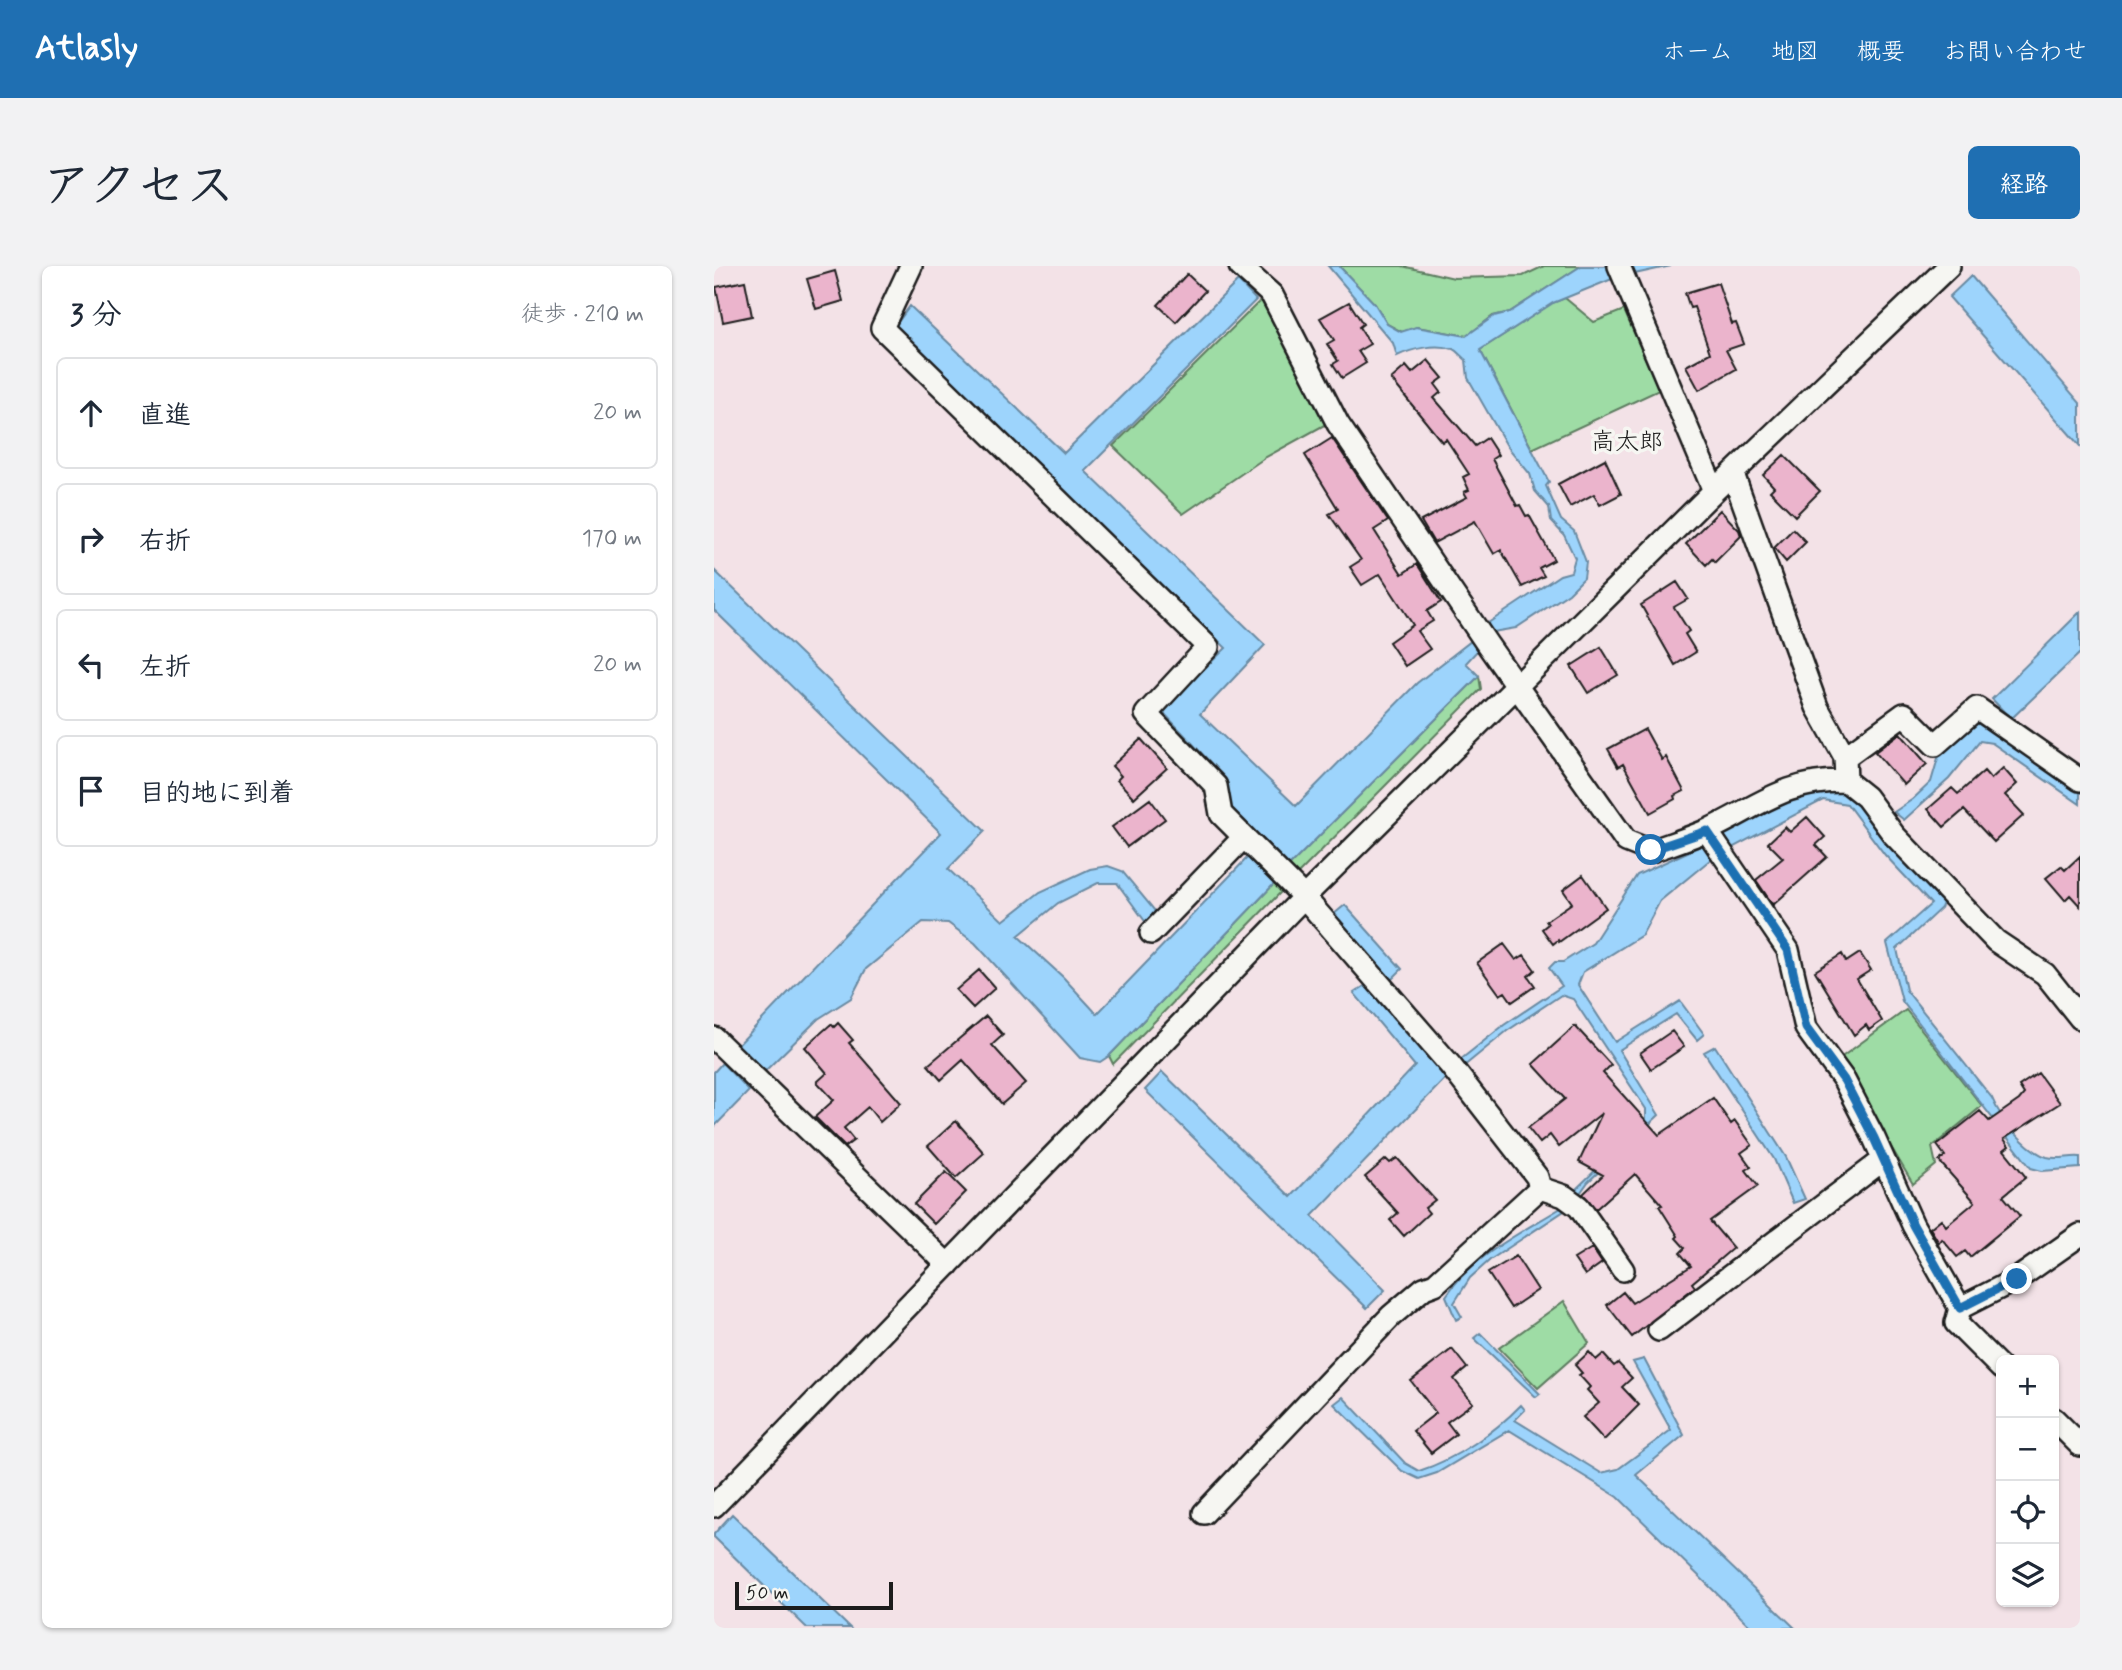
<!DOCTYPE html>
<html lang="ja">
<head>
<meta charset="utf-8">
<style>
  :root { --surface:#fff; --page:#f2f2f3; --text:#1f2937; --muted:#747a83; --line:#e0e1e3; --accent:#1f6fb2 }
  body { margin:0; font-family:Mynerve,"Klee One",sans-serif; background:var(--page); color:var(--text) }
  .controls { position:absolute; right:21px; bottom:21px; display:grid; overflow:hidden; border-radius:10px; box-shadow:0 2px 5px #0004 }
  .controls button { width:63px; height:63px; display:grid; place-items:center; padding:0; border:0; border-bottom:2px solid var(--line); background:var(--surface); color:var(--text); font:35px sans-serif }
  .scale { position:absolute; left:21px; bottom:18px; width:158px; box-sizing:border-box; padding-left:7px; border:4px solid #1c1c1c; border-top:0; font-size:19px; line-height:24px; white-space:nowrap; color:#1c1c1c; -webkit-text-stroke:5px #f6f6f2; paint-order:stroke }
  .stop { position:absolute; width:21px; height:21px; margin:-16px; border:5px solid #1f6fb2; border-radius:50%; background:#fff }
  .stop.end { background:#1f6fb2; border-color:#fff; box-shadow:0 2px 7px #0008 }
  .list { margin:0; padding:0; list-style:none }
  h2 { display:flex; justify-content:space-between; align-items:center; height:91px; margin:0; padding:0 28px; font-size:30px }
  h2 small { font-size:23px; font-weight:400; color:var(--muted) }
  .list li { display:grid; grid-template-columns:46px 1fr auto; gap:21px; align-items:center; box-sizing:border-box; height:112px; margin:0 14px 14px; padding:0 14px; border:2px solid var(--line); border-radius:10px }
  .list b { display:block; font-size:26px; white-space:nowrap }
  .list em { font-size:23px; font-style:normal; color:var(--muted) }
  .icon { flex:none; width:38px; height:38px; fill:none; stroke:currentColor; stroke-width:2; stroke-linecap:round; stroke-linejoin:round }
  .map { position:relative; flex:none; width:1366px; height:1362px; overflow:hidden; border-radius:10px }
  header { display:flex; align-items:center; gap:42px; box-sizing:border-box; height:98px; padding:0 35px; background:var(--accent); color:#fff }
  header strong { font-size:33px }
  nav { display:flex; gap:38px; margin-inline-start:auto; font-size:24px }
  .intro { display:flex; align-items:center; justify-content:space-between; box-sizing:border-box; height:168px; padding:0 42px }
  h1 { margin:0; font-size:49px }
  .button { padding:18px 32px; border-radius:10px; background:var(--accent); color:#fff; font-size:24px; font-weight:700 }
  main { display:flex; gap:42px; padding:0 42px }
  aside { flex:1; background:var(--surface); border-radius:10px; box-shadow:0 2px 5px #0004 }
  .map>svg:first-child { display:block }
  .green { fill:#9edca5; stroke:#5d7c60; stroke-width:2 }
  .water { fill:#9dd4fc; stroke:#698aa2; stroke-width:2 }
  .building { fill:#ebb4cc; stroke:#1c1c1c; stroke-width:2 }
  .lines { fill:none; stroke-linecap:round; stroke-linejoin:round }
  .minor-casing { stroke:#1c1c1c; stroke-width:26 }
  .minor { stroke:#f6f6f2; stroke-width:21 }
  .route { stroke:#1f6fb2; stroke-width:9 }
  .labels { text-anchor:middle; stroke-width:7; stroke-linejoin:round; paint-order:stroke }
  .neighbourhood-label { font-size:24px; fill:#1c1c1c; stroke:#f6f6f2 }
</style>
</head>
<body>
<header>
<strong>Atlasly</strong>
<nav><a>ホーム</a><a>地図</a><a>概要</a><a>お問い合わせ</a></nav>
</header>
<div class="intro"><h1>アクセス</h1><a class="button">経路</a></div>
<main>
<aside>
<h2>3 分<small>徒歩 · 210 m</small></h2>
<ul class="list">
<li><svg class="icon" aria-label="ahead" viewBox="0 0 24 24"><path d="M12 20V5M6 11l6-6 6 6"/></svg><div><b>直進</b></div><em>20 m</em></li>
<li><svg class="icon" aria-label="right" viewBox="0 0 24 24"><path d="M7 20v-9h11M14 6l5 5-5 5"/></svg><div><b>右折</b></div><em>170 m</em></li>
<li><svg class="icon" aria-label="left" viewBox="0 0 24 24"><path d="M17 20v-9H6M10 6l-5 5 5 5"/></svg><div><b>左折</b></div><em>20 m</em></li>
<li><svg class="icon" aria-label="arrive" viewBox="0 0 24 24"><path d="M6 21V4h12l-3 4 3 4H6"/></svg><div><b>目的地に到着</b></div></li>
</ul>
</aside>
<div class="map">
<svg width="1366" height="1362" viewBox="0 0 1366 1362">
  <rect width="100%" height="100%" fill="#f3e2e7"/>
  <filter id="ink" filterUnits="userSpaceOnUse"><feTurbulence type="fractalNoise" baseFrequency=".0143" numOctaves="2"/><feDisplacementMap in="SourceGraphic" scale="14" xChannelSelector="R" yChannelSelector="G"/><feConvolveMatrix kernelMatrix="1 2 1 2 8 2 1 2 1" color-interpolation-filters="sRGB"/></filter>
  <g filter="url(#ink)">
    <path class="green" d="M 625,0 L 688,0 L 740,12 L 809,10 L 830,0 L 867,0 L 796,46 L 779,50 L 753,70 L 703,61 L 688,66 L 673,58 L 661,38 Z
      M 851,32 L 880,56 L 910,44 L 945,124 L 818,183 L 766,84 L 838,37 Z
      M 547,34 L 614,157 L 552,191 L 469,248 L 399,180 Z
      M 765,410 L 767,423 L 583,609 L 575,600 Z
      M 560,618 L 567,626 L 399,798 L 395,790 Z
      M 1192,744 L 1268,840 L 1218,881 L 1222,899 L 1199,918 L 1125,793 Z
      M 850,1035 L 875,1077 L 824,1122 L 785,1082 Z"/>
    <path class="water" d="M 614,0 L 625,0 L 661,38 L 673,58 L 687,66 L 702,61 L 752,70 L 780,50 L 796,46 L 867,0 L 957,0 L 898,13 L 839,37 L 766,84 L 835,216 L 832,220 L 847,254 L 860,265 L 872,296 L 870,312 L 855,327 L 802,362 L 779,366 L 771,359 L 846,309 L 857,306 L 861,292 L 850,269 L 837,255 L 835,241 L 821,225 L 816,208 L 793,180 L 754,112 L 752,94 C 748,91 743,85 739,83 C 721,77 698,83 683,90 L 679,77 Z
      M 1257,10 L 1366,137 L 1366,180 L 1235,31 Z
      M 524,15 L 542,34 L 371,205 L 551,379 L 486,448 L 582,540 L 703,417 L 757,375 L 764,384 L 752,397 L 765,410 L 575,600 L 516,542 L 512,513 L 447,444 L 512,382 L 181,60 L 196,40 L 350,187 Z
      M 0,304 L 271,565 L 234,603 L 289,655 L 326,626 L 376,603 L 394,600 L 408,605 L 441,645 L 433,658 L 403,617 L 384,617 L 344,637 L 304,670 L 349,711 L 383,748 L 535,590 L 560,618 L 395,790 L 386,796 L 366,792 L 261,677 L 234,657 L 209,656 L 152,703 L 137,732 L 104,753 L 50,806 L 23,780 L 227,567 L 0,344 Z
      M 1366,346 L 1366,387 L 1297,453 L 1278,433 Z
      M 1262,453 L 1366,525 L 1366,538 L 1278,477 L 1266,475 L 1235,513 L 1190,554 L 1180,546 L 1199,533 L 1217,516 L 1224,492 Z
      M 1104,519 L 1135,524 L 1230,635 L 1227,642 L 1183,683 L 1192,724 L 1278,832 C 1286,852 1312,884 1333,891 C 1343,894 1356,890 1366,891 L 1366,902 L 1328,905 L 1317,902 L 1188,735 L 1173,677 L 1217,638 L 1171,589 L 1133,538 L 1109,534 L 997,593 L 946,635 L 928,669 L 869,706 L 864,719 L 901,776 L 966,735 L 990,768 L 983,774 L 962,748 L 905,784 L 945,849 L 874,916 L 864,930 L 858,927 L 932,855 L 932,843 L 859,733 L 847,729 L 793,765 L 749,801 L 746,794 L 790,759 L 848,720 L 835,702 L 841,696 L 849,696 L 879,677 L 923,609 L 984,581 L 1010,564 Z
      M 631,639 L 688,703 L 677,714 L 620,648 Z
      M 652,719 L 732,812 L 598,950 L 671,1024 L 653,1042 L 431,824 L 448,806 L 577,931 L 701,800 L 640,727 Z
      M 1001,780 L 1072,891 L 1091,933 L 1079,937 L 1060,893 L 990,786 Z
      M 8,797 L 35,825 L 0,861 L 0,806 Z
      M 850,940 L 853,943 L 776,994 L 756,1012 L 740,1037 L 748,1051 L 742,1054 L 732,1030 C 760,988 809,966 850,940 Z
      M 766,1067 L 826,1128 L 822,1131 L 760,1072 Z
      M 930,1093 L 970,1169 L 922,1209 L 1081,1362 L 1038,1362 L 904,1231 L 795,1164 L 723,1207 L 705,1213 L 688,1205 L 620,1138 L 629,1131 L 691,1197 L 705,1205 C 742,1193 780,1167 807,1139 L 811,1144 L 801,1154 L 887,1207 L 904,1203 L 957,1164 L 919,1096 Z
      M 18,1248 L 136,1362 L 93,1362 L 0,1271 L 0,1268 Z"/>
    <path class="building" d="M 121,5 L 129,35 L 102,43 L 93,13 Z
      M 473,8 L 491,25 L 462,56 L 444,39 Z
      M 31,15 L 38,50 L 9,56 L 2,21 Z
      M 1004,17 L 1018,58 L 1022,57 L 1030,78 L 1012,84 L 1022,103 L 985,124 L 972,100 L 996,87 L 980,41 L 976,42 L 971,27 Z
      M 635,36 L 649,58 L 645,61 L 656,78 L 644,85 L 652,97 L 628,112 L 619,98 L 624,95 L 613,78 L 620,74 L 606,52 Z
      M 714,94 L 729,112 L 721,118 L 727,126 L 720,132 L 761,180 L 773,172 L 784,189 L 778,193 L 803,240 L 806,239 L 812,250 L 815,249 L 840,294 L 825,302 L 830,310 L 808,321 L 787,284 L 780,288 L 761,255 L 720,277 L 707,255 L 753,231 L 750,226 L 755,224 L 749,211 L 755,208 L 732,173 L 728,176 L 677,113 L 692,100 L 698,107 Z
      M 618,172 L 674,255 L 660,264 L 688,308 L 703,298 L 727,336 L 713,345 L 719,355 L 703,365 L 716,383 L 691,400 L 675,376 L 699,359 L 666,308 L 648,319 L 636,301 L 647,294 L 615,248 L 624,243 L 591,189 Z
      M 1070,189 L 1106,225 L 1081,250 L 1056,225 L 1060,221 L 1049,209 Z
      M 891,193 L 907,228 L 886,239 L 880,228 L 856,241 L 844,218 Z
      M 1006,244 L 1025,264 L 1027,270 L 1001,296 L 998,293 L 992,299 L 972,278 Z
      M 1079,263 L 1092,276 L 1072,296 L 1060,282 Z
      M 963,316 L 974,333 L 960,341 L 975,365 L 971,368 L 982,386 L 961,399 L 927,339 Z
      M 887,381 L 904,409 L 874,427 L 857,400 Z
      M 931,463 L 948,494 L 952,491 L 970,525 L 960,530 L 961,533 L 936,547 L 909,498 L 904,501 L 894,483 Z
      M 1186,467 L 1213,498 L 1190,519 L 1161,486 Z
      M 427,473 L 453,502 L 420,532 L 403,514 L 407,510 L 398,500 Z
      M 1289,502 L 1303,518 L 1291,529 L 1310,549 L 1280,576 L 1250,544 L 1230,561 L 1214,543 L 1238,522 L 1244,528 L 1270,505 L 1277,513 Z
      M 436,533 L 451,553 L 413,581 L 398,561 Z
      M 1093,551 L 1111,571 L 1102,579 L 1113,591 L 1059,639 L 1042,614 L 1069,592 L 1054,577 L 1071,561 L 1076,566 Z
      M 1366,590 L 1366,640 L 1356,629 L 1351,634 L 1332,612 L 1347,600 L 1351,604 Z
      M 869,609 L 892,642 L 845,676 L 844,674 L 839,678 L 828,663 L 834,658 L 832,655 L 858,637 L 849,624 Z
      M 790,678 L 802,694 L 810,689 L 821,704 L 814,710 L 821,720 L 798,736 L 791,726 L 786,729 L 763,697 Z
      M 1146,687 L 1157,704 L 1143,713 L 1168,755 L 1155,764 L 1152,759 L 1140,769 L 1101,705 L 1128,688 L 1132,696 Z
      M 265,704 L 281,722 L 259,742 L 242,724 Z
      M 272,750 L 289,769 L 278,779 L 312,817 L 288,838 L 249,794 L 227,814 L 214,799 Z
      M 124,757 L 139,774 L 135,777 L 187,837 L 166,856 L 154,841 L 130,862 L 140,874 L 131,881 L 101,851 L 120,834 L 103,816 L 113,807 L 91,781 L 117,758 L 120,761 Z
      M 861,760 L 897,799 L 889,807 L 945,869 L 999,832 L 1017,858 L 1021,855 L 1038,879 L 1027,887 L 1037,901 L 1032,904 L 1044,920 L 996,955 L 1019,982 L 978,1017 L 981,1021 L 918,1071 L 893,1039 L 909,1026 L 918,1037 L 977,1000 L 966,987 L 971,982 L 962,972 L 964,970 L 945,940 L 948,939 L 921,908 L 882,943 L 869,928 L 889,909 L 865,896 L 888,847 L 845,881 L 836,869 L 826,877 L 814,862 L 851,833 L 819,798 Z
      M 958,765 L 970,781 L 937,803 L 926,787 Z
      M 1324,807 L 1346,837 L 1290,873 L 1295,880 L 1290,884 L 1312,911 L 1289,930 L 1306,950 L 1256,991 L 1251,985 L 1243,991 L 1228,973 L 1225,977 L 1216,962 L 1227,953 L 1232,960 L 1261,936 L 1225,895 L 1231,890 L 1223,879 L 1266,845 L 1275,855 L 1305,834 L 1310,828 L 1305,820 Z
      M 242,855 L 270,887 L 242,912 L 214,880 Z
      M 683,892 L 721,934 L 711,942 L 715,947 L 690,970 L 676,954 L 684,947 L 651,911 L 672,893 L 676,897 Z
      M 232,906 L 252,926 L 220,958 L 200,938 Z
      M 878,982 L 888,997 L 871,1009 L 860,993 Z
      M 802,990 L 824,1024 L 797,1042 L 774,1007 Z
      M 738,1083 L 753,1102 L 740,1113 L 759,1137 L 733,1156 L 742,1168 L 717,1187 L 699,1165 L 722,1147 L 697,1115 Z
      M 875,1086 L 882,1094 L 889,1088 L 900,1100 L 904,1097 L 918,1112 L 908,1121 L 925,1139 L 890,1174 L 869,1151 L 885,1137 L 873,1124 L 876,1121 L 865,1109 L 868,1107 L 861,1099 Z"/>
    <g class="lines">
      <g class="minor-casing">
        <path id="minor" d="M 197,0 L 168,62 L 494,381 L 432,448 L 502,520 L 507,548 L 590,631 L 736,799 L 823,911 L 826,922 L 721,1018 L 710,1022 L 677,1050 L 490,1247
          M 526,0 L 558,29 L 624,158 L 773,378 L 912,575 L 937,585 C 956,578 976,572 994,564 C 1045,540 1071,514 1132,515
          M 905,0 L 1000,225
          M 1019,208 L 1103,441 L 1131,491 L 1132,515 L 1152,531 L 1180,569 L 1282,675 L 1331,708 L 1366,752
          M 1131,491 L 1190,448 L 1221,479 L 1263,442 L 1366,514
          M 993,565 L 1074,684 L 1092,762 L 1130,814 L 1160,872 L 1199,959 L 1246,1042 L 1303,1013 L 1366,969
          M 437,667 L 530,571
          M 0,772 L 234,999
          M 826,922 L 850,930 L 865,941 L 909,1004
          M 1246,1042 L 1242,1057 L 1287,1102
          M 945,1064 L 1169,894
          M 1340,1153 L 1366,1179
          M 0,1240 L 590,631 L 1000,225 L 1235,0"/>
      </g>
      <use href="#minor" class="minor"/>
    </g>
  </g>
  <g class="lines" filter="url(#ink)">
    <path class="route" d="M 937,584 L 993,565 L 1074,684 L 1092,762 L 1130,814 L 1160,872 L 1199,959 L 1246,1042 L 1303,1013"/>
  </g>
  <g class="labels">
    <g class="neighbourhood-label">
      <text x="913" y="183">高太郎</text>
    </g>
  </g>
</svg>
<div class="controls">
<button>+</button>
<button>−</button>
<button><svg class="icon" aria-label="locate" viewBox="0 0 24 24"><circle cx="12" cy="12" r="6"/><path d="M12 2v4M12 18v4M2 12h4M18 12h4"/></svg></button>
<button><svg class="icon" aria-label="layers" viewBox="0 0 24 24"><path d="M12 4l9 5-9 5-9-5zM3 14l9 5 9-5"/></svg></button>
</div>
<div class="scale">50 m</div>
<div class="stop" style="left:937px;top:584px"></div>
<div class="stop end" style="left:1303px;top:1013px"></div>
</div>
</main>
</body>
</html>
